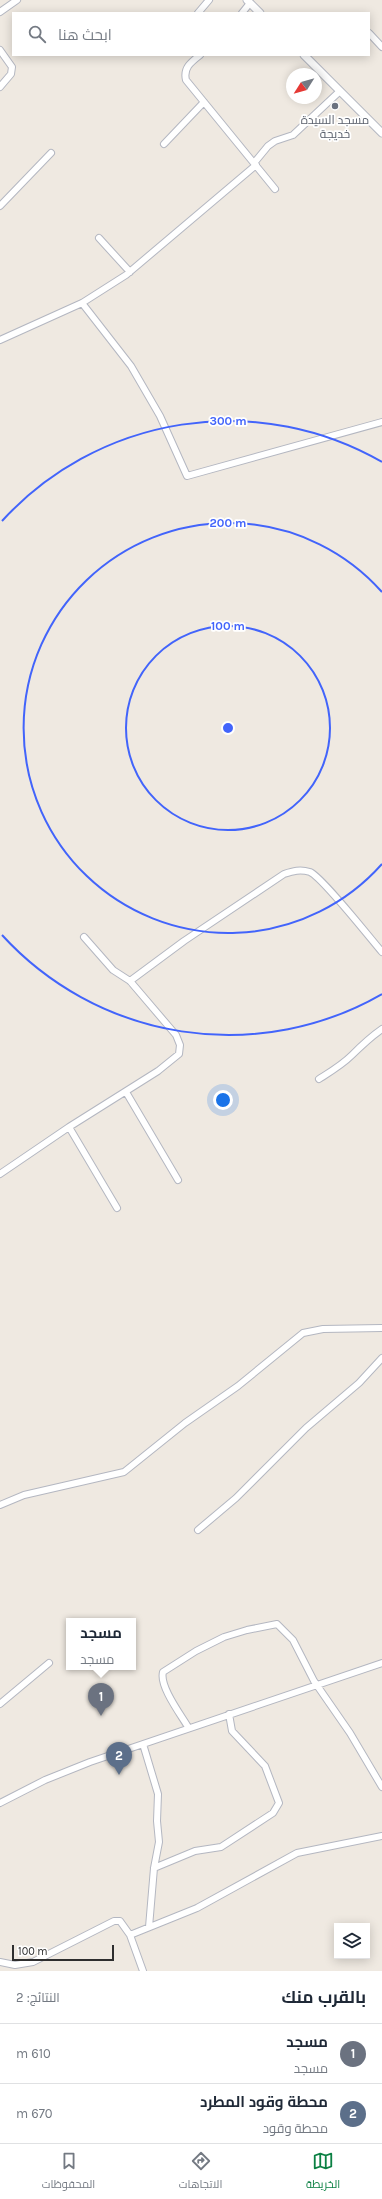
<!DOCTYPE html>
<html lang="ar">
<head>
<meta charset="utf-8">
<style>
  :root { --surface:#fff; --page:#f2f2f3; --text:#1f2937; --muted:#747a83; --line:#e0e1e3; --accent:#0b8043 }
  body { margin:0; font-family:Karla,Cairo,sans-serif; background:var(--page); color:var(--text); direction:rtl }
  .controls { position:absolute; right:12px; bottom:12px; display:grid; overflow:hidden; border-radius:0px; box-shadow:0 2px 10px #0003 }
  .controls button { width:36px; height:36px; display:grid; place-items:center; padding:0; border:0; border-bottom:1px solid var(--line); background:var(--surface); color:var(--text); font:20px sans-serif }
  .compass { position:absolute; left:286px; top:68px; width:36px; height:36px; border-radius:50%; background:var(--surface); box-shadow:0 2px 10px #0003; rotate:233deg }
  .scale { position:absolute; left:12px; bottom:10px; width:102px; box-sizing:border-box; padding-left:4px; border:2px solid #2e2e2e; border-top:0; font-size:11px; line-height:14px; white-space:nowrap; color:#2e2e2e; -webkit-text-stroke:3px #fff; paint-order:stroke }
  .you { position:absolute; left:223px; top:1100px; width:14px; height:14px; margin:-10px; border:3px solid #fff; border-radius:50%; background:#1a73e8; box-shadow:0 0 0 6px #1a73e833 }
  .badge { display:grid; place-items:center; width:26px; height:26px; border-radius:50%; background:var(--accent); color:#fff; font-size:13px; font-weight:700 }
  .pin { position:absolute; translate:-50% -33px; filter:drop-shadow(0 1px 2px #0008) }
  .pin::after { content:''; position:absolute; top:21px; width:14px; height:12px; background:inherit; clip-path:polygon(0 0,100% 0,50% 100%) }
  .popup { position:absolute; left:66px; top:1618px; width:70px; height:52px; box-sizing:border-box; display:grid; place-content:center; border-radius:0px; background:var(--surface); filter:drop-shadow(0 1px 3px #0005); font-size:13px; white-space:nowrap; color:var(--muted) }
  .popup b { font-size:15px; color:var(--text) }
  .popup::after { content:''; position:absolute; left:50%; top:100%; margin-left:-8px; border:8px solid transparent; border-top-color:var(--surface) }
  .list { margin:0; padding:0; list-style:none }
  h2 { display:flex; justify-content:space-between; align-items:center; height:52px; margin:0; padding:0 16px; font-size:17px }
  h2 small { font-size:13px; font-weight:400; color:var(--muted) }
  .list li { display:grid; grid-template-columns:26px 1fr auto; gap:12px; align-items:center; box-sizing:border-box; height:60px; padding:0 16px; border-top:1px solid var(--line) }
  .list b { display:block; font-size:15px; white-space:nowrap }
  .list p { margin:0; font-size:13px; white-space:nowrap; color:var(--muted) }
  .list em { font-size:13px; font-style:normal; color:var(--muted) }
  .icon { flex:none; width:22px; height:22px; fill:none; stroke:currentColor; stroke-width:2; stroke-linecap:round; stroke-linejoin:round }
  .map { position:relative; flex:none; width:382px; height:1971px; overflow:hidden; direction:ltr }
  .search { position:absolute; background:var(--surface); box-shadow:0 2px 10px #0003; left:12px; right:12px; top:12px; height:44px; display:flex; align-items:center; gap:10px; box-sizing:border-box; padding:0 14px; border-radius:0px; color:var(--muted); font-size:15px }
  .sheet { height:172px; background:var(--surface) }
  nav { display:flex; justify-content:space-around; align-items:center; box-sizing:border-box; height:56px; border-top:1px solid var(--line); background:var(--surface); font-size:11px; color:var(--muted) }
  nav a { display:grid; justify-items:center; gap:2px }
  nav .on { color:var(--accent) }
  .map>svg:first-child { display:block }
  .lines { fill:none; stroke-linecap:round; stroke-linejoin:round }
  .minor-casing { stroke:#b4b7c1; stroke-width:8 }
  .tertiary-casing { stroke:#b4b7c1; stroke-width:9 }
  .minor { stroke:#fff; stroke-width:6 }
  .tertiary { stroke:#fff; stroke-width:7 }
  .ring { fill:none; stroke:#4264fb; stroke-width:2 }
  .worship-dot { fill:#6b7280; stroke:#fff; stroke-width:1.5 }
  .labels { text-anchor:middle; stroke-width:3.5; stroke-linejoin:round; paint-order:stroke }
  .worship-label { font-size:12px; fill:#5b616d; stroke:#fff }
  .centre { fill:#4264fb; stroke:#fff; stroke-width:2 }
  .ring-label { font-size:12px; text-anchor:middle; font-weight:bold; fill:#4264fb; stroke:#fff; stroke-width:3.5; stroke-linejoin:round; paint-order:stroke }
</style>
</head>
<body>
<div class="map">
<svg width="382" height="1971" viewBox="0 0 382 1971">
  <rect width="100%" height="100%" fill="#efe9e1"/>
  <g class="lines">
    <g class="minor-casing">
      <path id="minor" d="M 0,12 L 17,0
        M 198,13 L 209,0
        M 242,13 L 250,3
        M 369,33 L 382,47
        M 0,50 L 12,67 L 11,74 L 0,87
        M 200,55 C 191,62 183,68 186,80 L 275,189
        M 164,144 L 204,102
        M 254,163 L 268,146 L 275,141 L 293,135 L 340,91
        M 0,206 L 51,153
        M 99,238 L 130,272
        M 82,303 L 131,366 L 160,416 L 187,476 L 382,422
        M 0,340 L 82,303 L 126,275 L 256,165
        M 130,981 L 184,941 L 284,874 C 293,871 300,869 310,872 C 322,877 370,938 382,952
        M 319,1079 C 330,1072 342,1065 352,1055 C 363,1044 369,1038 382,1029
        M 126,1092 L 178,1180
        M 69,1127 L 117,1208
        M 0,1174 L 69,1127 L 158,1071 L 179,1054 L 180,1045 L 176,1035 L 130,981 L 113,970 L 84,937
        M 0,1505 L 24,1495 L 124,1472 L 185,1423 L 238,1386 L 303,1333 L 323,1329 L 382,1328
        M 198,1530 L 236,1498 L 306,1428 L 359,1383 L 382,1358
        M 0,1704 L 49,1663
        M 188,1727 C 181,1715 159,1686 163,1672 L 196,1651 L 224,1637 L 247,1630 L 277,1624 L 293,1640 L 314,1681 L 350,1733 L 382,1787
        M 143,1744 L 158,1794 L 157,1821 L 159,1842 L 154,1868 L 149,1927
        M 0,1803 L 45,1780 L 90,1762 L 382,1663
        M 154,1868 L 195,1851 L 221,1847 L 273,1813 L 279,1803 L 265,1766 L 232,1731 L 229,1714
        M 130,1935 L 197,1908 L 297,1853 L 382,1836
        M 0,1962 L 15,1965 L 33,1962 L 114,1921 L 120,1921 L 130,1935 L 143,1971"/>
    </g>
    <g class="tertiary-casing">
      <path id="tertiary" d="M 247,0 L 260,13
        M 304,55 L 382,133"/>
    </g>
    <use href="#minor" class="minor"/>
    <use href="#tertiary" class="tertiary"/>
  </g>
  <g class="ring">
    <circle cx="228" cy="728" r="102"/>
    <path d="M382 864A205 205 0 1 1 382 592"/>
    <path d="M382 994A307 307 0 0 1 2 935M2 521A307 307 0 0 1 382 462"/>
  </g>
  <circle class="worship-dot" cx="335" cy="106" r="4"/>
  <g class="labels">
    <g class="worship-label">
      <text x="335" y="124">مسجد السيدة<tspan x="335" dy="14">خديجة</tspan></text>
    </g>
  </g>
  <circle cx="228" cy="728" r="6" class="centre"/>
  <g class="ring-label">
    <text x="228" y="425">300 m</text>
    <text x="228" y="527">200 m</text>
    <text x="228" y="630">100 m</text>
  </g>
</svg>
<div class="controls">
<button><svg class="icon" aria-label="layers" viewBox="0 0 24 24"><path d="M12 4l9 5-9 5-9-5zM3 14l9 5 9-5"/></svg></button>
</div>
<svg class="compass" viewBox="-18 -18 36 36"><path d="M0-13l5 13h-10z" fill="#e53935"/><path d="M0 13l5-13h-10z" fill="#747a83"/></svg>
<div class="scale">100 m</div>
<div class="you"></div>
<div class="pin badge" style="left:101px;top:1716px;background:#6b7280">1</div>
<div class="popup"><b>مسجد</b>مسجد</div>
<div class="pin badge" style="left:119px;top:1775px;background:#5c6f8a">2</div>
<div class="search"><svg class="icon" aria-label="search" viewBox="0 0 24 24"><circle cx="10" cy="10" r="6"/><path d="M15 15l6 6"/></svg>ابحث هنا</div>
</div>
<section class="sheet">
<h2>بالقرب منك<small>النتائج: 2</small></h2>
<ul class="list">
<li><span class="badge" style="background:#6b7280">1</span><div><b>مسجد</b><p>مسجد</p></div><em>610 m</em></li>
<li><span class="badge" style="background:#5c6f8a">2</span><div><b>محطة وقود المطرد</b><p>محطة وقود</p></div><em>670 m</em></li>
</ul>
</section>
<nav>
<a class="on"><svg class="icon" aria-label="map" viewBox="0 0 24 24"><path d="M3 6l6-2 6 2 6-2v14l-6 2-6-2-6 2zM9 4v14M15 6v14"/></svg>الخريطة</a>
<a><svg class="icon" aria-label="directions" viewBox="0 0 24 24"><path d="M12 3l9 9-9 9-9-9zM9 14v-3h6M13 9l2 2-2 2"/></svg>الاتجاهات</a>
<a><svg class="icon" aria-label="saved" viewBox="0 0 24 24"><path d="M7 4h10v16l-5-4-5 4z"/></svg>المحفوظات</a>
</nav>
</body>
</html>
